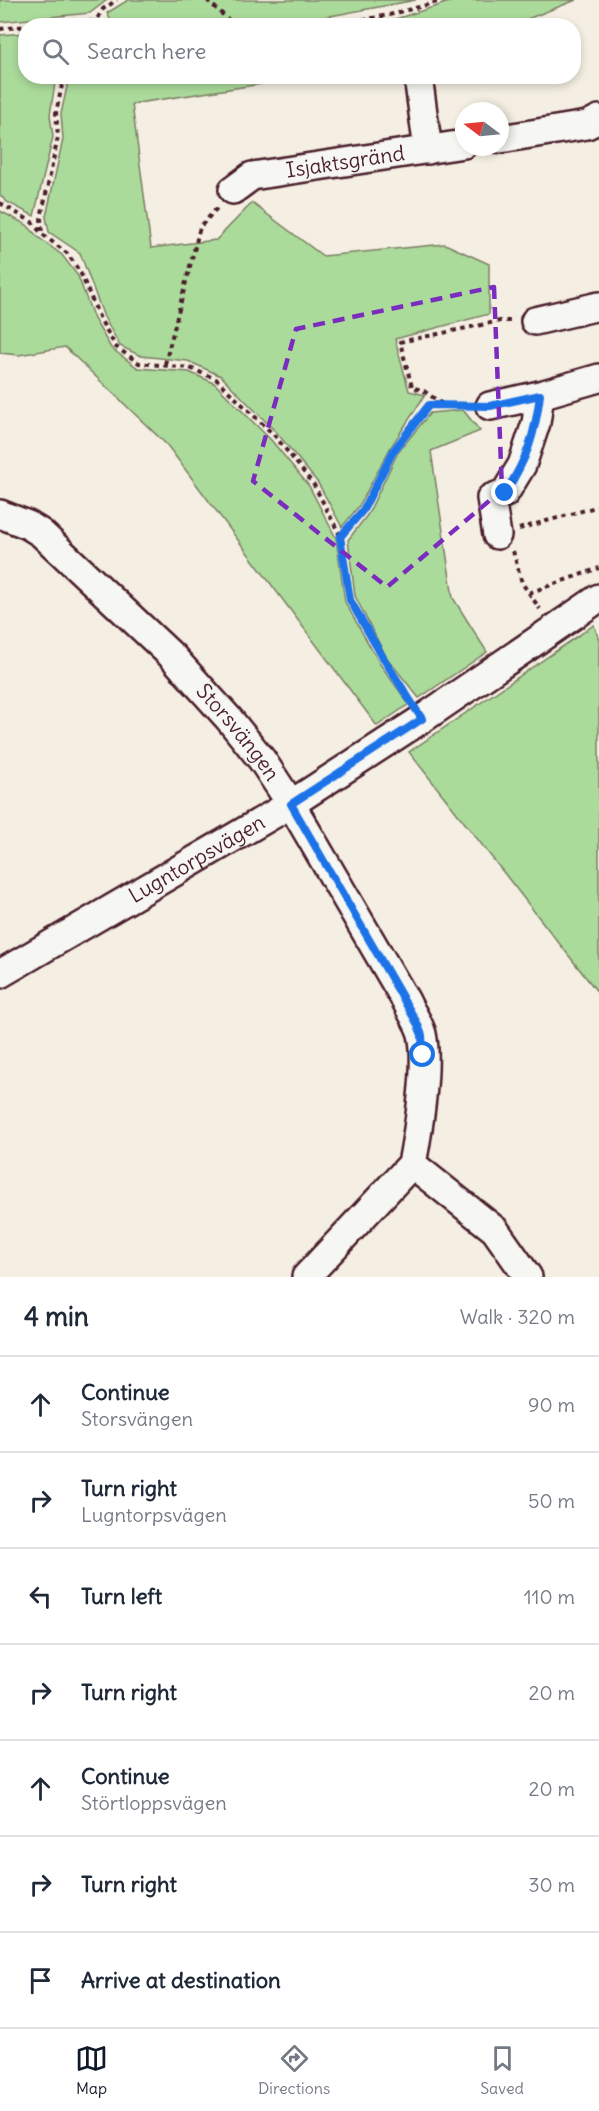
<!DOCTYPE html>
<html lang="en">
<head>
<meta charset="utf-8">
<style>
  :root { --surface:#fff; --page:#f2f2f3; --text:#1f2937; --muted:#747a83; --line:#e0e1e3; --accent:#111827 }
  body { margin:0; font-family:Delius,sans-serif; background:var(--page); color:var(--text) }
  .compass { position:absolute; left:455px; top:102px; width:54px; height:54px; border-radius:50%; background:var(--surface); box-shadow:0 3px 9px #0003; rotate:286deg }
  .stop { position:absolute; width:18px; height:18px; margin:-14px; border:4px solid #1a73e8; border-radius:50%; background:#fff }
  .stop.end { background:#1a73e8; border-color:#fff; box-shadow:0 2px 6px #0008 }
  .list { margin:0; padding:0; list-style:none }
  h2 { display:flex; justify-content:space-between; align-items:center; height:78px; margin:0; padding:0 24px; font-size:26px }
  h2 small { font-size:20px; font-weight:400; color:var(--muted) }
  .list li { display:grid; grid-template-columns:39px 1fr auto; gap:18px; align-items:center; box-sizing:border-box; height:96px; padding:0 24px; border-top:2px solid var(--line) }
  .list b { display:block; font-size:22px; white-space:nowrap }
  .list p { margin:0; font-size:20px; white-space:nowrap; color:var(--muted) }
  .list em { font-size:20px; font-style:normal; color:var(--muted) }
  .icon { flex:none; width:33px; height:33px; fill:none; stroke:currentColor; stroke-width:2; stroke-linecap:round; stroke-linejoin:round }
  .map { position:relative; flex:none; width:599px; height:1277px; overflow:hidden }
  .search { position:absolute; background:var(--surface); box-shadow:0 3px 9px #0003; left:18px; right:18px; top:18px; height:66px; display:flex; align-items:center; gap:15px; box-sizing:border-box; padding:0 21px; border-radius:24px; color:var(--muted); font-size:22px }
  .sheet { height:750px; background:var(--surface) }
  nav { display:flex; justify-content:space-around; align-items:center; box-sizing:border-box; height:84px; border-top:2px solid var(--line); background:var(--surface); font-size:16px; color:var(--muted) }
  nav a { display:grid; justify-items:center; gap:3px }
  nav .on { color:var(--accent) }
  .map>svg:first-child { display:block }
  .green { fill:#abdb9b; stroke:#7a7d63; stroke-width:1.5 }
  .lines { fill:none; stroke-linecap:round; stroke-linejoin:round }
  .minor-casing { stroke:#4a1f2b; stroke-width:32 }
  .path { stroke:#4a1f2b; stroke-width:4; stroke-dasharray:4.5 4.5; stroke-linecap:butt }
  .minor { stroke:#f6f6f2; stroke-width:27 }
  .route { stroke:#1a73e8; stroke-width:8 }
  .marked { fill:none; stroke:#7b2cbf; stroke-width:4.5; stroke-dasharray:12 8; stroke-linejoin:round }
  .labels { text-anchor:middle; stroke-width:5; stroke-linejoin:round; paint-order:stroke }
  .street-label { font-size:21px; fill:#4a1f2b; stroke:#f6f6f2 }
</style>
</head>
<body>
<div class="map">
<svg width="599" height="1277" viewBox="0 0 599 1277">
  <rect width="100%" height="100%" fill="#f4efe2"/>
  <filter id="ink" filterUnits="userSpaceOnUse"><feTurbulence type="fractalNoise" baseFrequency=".0167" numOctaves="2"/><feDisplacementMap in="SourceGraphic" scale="12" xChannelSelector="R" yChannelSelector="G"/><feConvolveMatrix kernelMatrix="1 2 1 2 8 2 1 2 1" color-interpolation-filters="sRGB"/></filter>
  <g filter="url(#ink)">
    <path class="green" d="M 0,0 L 107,0 L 90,13 L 0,22 Z
      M 128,0 L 416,0 L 282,25 L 120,26 L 111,21 L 107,13 Z
      M 456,0 L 576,0 L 512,25 L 362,25 L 389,21 Z
      M 25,33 L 26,76 L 56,77 L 50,115 L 53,137 L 34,216 L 7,202 L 0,195 L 0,35 Z
      M 69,77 L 307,77 L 132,104 L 151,248 L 216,240 L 252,203 L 323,256 L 445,244 L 489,264 L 489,314 L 395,339 L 409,391 L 425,395 L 391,447 L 359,506 L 342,527 L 318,483 L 277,433 L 221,376 L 188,361 L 141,356 L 120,346 L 104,317 L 80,253 L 49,232 L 46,217 L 63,139 L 61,114 Z
      M 0,211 L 27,225 L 38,237 L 62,255 L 78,276 L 94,319 L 111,348 L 138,368 L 189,372 L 214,383 L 271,440 L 309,486 L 336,538 L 345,602 L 380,664 L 409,704 L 377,726 L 167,445 L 65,347 L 19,355 L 0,353 Z
      M 463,410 L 480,431 L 431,451 L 453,598 L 487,652 L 419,698 L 386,657 L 355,596 L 348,540 L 368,514 L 398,452 L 430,413 Z
      M 594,625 L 599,640 L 599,994 L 409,752 Z"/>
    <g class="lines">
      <g class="minor-casing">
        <g id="minor">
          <path d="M 418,76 L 428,150"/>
          <path d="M 500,139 L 587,125 L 599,119"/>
          <path id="s1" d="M 233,190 L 252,176 L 464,144"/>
          <path d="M 535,321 L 599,306"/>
          <path d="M 490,406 L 540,395 L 599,378"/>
          <path id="s2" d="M 0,514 L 28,525 L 41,533 L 173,657 L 229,719 L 262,760 L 291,804 L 406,1001 C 411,1012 419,1023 422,1034 C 429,1064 418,1133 412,1164 L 495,1230 L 528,1277"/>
          <path d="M 497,535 L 491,498 L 505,493 L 522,465 L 536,423 L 540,395"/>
          <path id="s3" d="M 0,974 L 291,804 L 422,719 L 599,598"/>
          <path d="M 306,1277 L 412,1164"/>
        </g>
      </g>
      <path class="path" d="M 207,0 L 235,26
        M 26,26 L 95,21 L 109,26
        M 93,26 L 103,9 L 117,0
        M 327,26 L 389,15 L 445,0
        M 0,29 L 26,26
        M 64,76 L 56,113 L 58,137 L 41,218 L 42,234 L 68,254 L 81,274 L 100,319 L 116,347 L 139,363 L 190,368 L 216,379 L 275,436 L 314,485 L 341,537 L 350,600 L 409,699
        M 0,203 L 32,222 L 42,234
        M 165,364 L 200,227 L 217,208
        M 442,404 L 424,391 L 412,387 L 400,342 L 500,321 L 512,321
        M 519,529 L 599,506
        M 341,537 L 363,510 L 394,450 L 429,405 L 467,405
        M 513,551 L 522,583 L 540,609
        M 529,593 L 599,568"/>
      <use href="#minor" class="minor"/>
    </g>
  </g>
  <g class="lines" filter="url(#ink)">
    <path class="route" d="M 423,1055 L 422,1035 L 417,1023 L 291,804 L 422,719 L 385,661 L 350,600 L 340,537 L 363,510 L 394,450 L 429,405 L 490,406 L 540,395 C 535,435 527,459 505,493"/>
  </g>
  <path class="marked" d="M 494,287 L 502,490 L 387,587 L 253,481 L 296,329 Z"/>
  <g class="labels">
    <g class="street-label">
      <text dy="7" stroke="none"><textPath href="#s1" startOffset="118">Isjaktsgränd</textPath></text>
      <text dy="7" stroke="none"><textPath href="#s2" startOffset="326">Storsvängen</textPath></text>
      <text dy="7" stroke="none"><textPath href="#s3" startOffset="228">Lugntorpsvägen</textPath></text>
    </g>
  </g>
</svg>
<svg class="compass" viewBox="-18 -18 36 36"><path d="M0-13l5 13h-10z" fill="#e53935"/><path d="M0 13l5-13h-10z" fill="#747a83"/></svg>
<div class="stop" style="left:423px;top:1055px"></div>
<div class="stop end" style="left:505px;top:493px"></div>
<div class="search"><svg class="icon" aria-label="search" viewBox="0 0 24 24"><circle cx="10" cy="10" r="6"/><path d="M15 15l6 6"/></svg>Search here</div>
</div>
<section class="sheet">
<h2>4 min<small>Walk · 320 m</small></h2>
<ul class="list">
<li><svg class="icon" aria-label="ahead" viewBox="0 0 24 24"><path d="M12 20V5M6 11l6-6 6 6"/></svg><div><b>Continue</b><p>Storsvängen</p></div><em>90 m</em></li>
<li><svg class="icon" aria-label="right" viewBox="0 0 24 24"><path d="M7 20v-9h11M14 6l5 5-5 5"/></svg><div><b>Turn right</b><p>Lugntorpsvägen</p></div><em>50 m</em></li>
<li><svg class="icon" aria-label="left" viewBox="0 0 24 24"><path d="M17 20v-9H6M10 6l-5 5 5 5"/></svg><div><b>Turn left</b></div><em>110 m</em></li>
<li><svg class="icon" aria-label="right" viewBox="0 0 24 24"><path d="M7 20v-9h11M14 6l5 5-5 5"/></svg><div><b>Turn right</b></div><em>20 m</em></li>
<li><svg class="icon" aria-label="ahead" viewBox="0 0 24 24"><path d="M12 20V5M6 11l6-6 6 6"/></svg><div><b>Continue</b><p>Störtloppsvägen</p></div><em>20 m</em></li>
<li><svg class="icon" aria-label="right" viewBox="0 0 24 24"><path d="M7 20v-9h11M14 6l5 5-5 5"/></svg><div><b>Turn right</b></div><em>30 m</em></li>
<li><svg class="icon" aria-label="arrive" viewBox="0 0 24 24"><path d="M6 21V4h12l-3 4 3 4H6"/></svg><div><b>Arrive at destination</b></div></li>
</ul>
</section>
<nav>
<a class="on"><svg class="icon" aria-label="map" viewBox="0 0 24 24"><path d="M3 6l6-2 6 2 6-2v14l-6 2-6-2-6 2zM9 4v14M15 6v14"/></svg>Map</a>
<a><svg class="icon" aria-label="directions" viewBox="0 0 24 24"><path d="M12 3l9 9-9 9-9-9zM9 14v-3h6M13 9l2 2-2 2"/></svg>Directions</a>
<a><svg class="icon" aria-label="saved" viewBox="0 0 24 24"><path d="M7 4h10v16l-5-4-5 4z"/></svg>Saved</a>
</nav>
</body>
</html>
